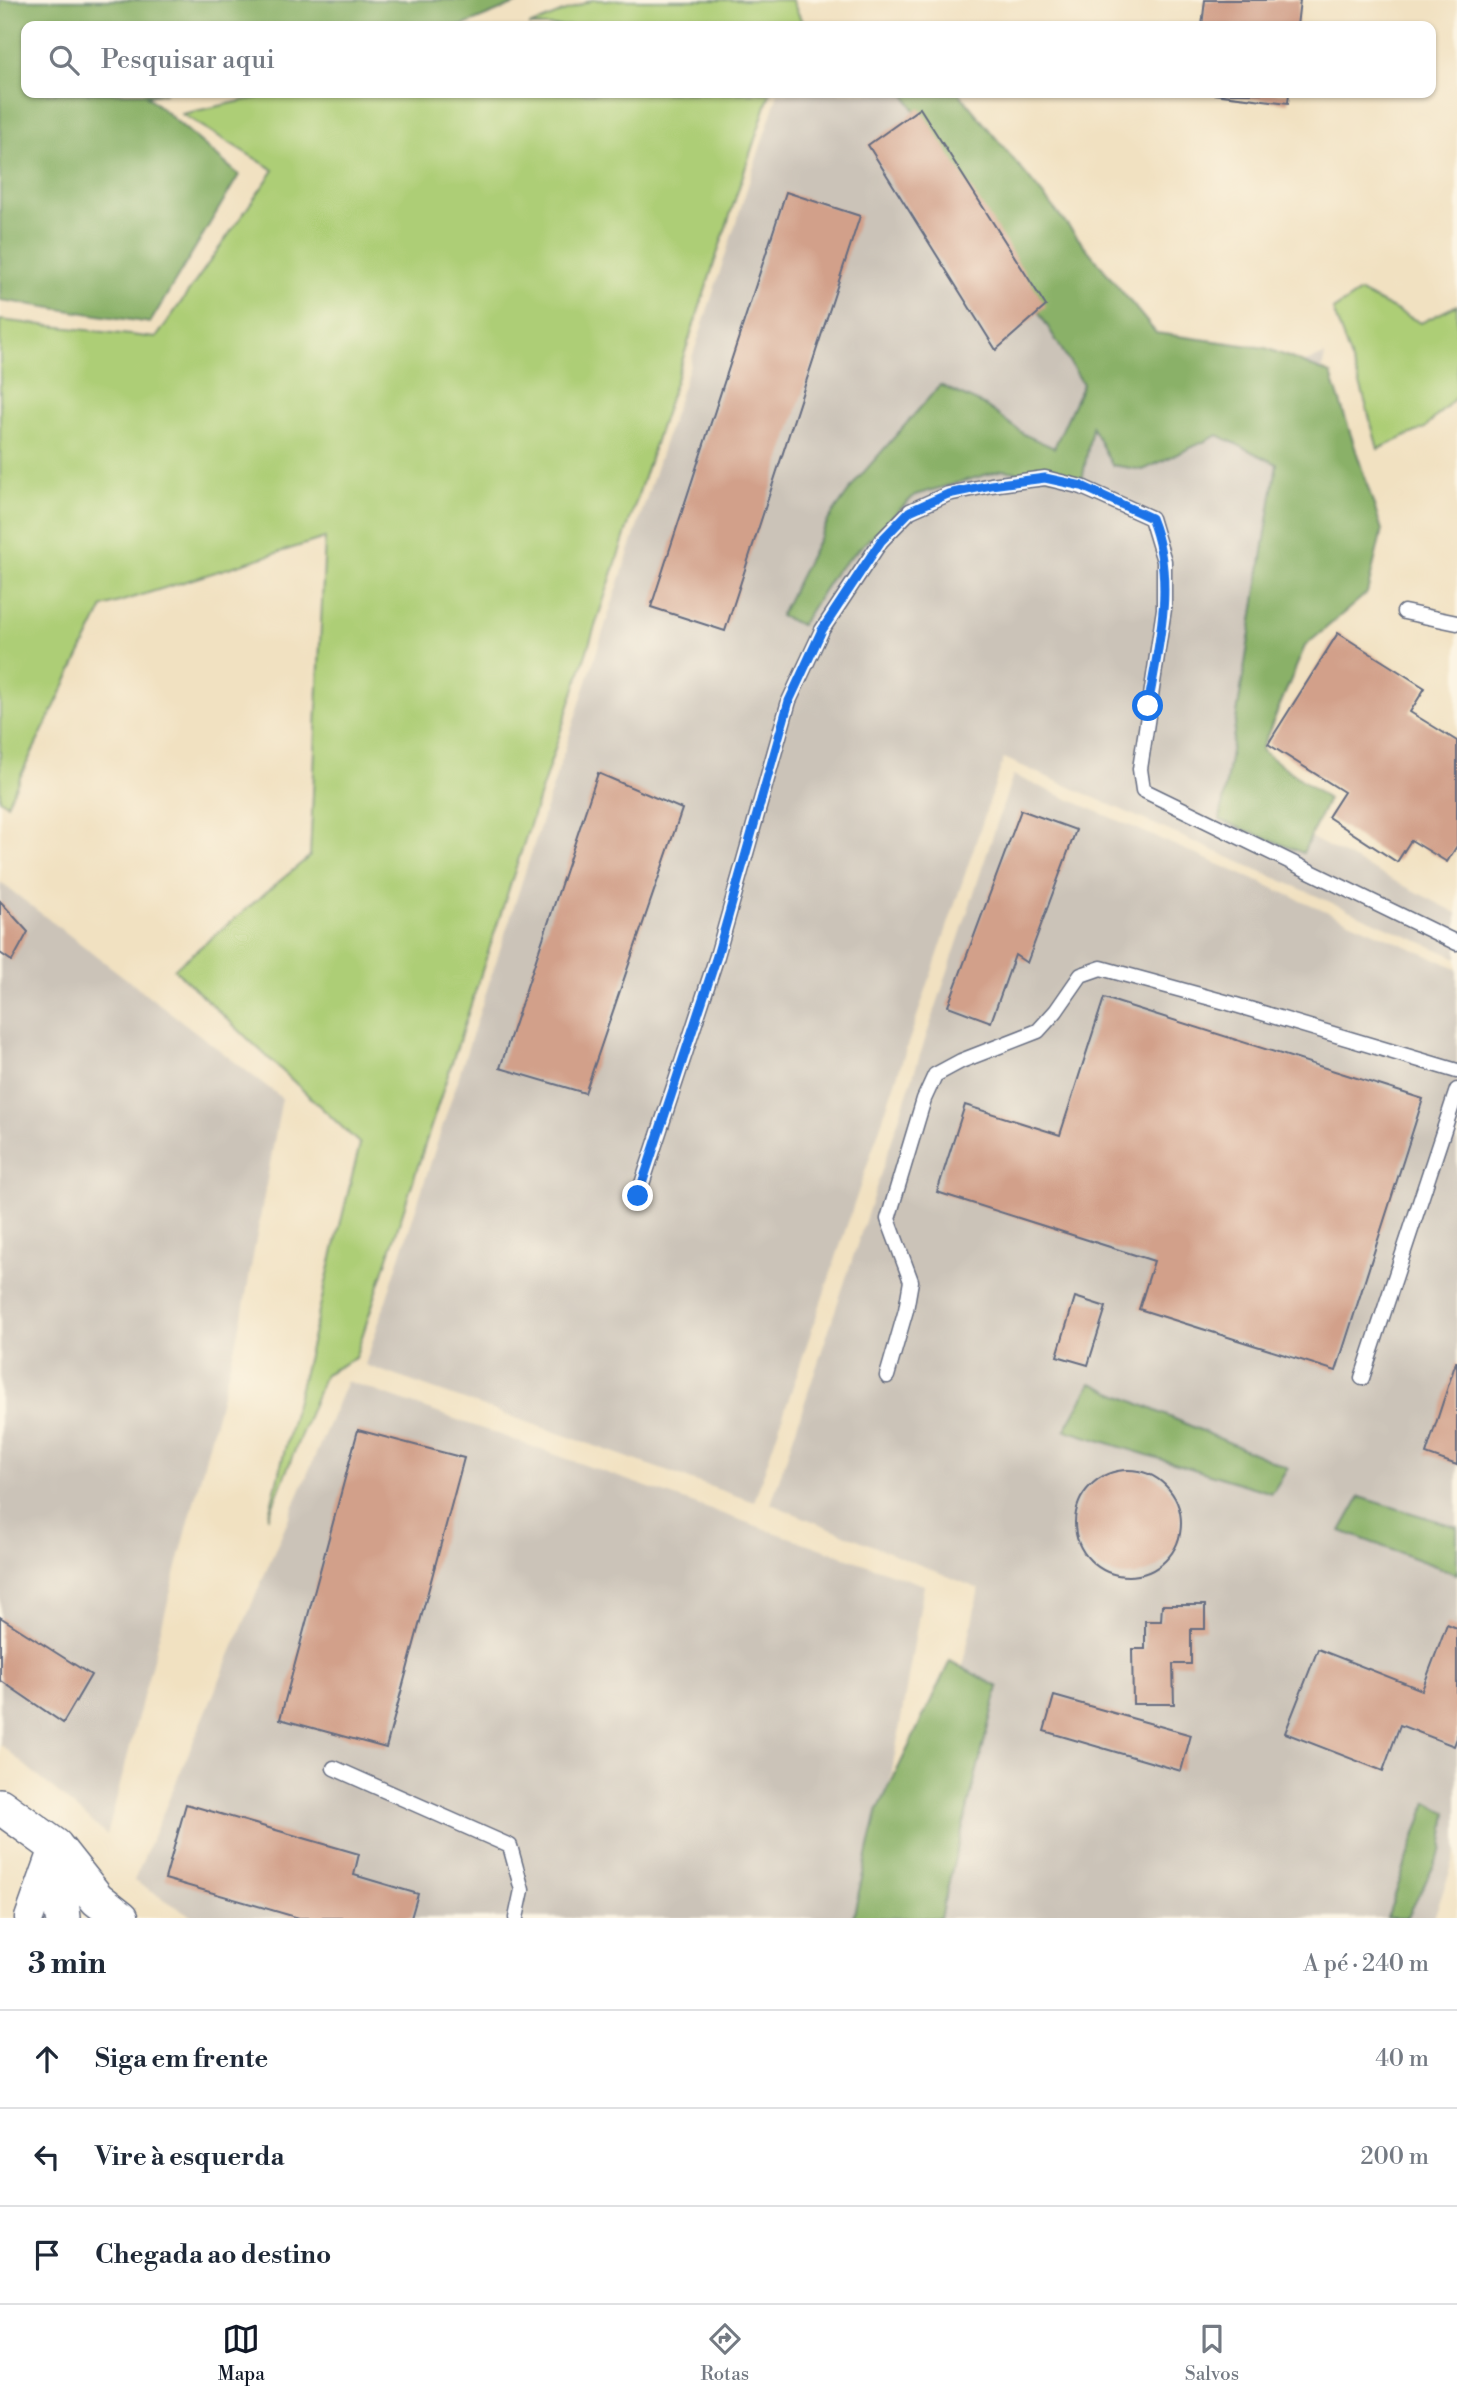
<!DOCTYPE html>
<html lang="pt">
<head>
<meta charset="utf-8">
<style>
  :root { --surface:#fff; --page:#f6f6f7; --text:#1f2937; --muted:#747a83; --line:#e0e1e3; --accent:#111827 }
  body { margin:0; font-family:"Libre Bodoni",serif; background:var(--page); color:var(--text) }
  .stop { position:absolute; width:21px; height:21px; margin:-16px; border:5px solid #1a73e8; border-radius:50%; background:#fff }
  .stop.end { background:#1a73e8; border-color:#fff; box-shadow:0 2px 7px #0008 }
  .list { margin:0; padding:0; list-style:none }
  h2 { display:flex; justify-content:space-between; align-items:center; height:91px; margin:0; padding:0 28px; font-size:30px }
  h2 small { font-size:23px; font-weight:400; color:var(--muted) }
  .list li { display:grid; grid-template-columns:46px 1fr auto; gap:21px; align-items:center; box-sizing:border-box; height:98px; padding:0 28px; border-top:2px solid var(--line) }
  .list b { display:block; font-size:26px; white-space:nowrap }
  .list em { font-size:23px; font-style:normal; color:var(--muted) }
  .icon { flex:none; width:38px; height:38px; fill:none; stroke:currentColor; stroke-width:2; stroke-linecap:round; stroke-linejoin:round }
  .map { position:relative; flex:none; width:1457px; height:1918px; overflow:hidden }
  .search { position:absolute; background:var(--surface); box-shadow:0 2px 5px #0004; left:21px; right:21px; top:21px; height:77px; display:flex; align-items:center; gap:18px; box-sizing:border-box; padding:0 24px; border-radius:14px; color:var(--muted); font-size:26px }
  .sheet { height:385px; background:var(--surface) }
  nav { display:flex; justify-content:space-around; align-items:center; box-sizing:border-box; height:98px; border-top:2px solid var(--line); background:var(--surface); font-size:19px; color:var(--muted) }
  nav a { display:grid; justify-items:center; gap:4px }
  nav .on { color:var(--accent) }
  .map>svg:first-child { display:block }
  .industrial { fill:#cbc3b8 }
  .green { fill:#adce76; stroke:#647e6a; stroke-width:2 }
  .forest { fill:#8ab167; stroke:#527062; stroke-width:2 }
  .building { fill:#d2a08a }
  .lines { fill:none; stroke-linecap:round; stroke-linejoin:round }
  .service-casing { stroke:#666d81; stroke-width:17 }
  .minor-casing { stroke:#666d81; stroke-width:31 }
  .tertiary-casing { stroke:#666d81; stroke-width:38 }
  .service { stroke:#fff; stroke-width:14 }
  .minor { stroke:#fff; stroke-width:28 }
  .tertiary { stroke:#fff; stroke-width:35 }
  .route { stroke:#1a73e8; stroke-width:9 }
</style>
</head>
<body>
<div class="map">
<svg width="1457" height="1918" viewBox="0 0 1457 1918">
  <rect width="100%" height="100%" fill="#fcf5e5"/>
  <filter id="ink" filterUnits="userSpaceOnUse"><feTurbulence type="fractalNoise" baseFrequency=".0143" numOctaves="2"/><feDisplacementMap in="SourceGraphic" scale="14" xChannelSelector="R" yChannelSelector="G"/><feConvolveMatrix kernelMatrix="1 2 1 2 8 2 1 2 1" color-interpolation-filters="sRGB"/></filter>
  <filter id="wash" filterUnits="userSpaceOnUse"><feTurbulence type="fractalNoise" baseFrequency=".00686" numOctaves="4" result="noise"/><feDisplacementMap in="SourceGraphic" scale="28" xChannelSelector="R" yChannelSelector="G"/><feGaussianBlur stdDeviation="1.57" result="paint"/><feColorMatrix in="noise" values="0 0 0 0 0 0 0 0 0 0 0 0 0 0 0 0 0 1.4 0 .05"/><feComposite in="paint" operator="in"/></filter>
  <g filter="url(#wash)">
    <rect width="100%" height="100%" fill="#f1e1c1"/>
    <path class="industrial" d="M 778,93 L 937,93 L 1200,399 L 1325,355 L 1243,803 L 1457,913 L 1457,958 L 1004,758 L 754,1502 L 365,1365 Z
      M 1013,775 L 1457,968 L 1457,1851 L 1434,1918 L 910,1918 L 979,1589 L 771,1504 Z
      M 0,882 L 282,1098 L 241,1322 L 107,1835 L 0,1744 Z
      M 347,1381 L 924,1585 L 867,1918 L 195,1918 L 134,1881 Z"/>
    <path class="green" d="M 592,0 L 792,0 L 804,26 L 529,26 Z
      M 279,93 L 770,93 L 355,1358 L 325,1374 L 268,1518 L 360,1144 L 174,969 L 310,856 L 325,538 L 103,607 L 7,804 L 0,799 L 0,320 L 156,338 L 274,170 L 182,114 Z
      M 1360,292 L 1421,323 L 1457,305 L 1457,396 L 1425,428 L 1378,449 L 1362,390 L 1333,310 Z"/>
    <path class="forest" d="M 0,0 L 525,0 L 462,26 L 26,26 L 26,93 L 166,93 L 147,96 L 239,175 L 150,323 L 0,300 Z
      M 904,93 L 959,93 L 1156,333 L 1266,348 L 1331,374 L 1382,530 L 1367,593 L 1305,646 L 1261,750 L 1328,799 L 1303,853 L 1220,820 L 1277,464 L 1218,435 L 1143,470 L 1112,465 L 1092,427 L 1082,481 L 1002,470 L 915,495 L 835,572 L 801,625 L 780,616 L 829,519 L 856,481 L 940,385 L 986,406 L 1025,435 L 1054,448 L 1083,384 Z
      M 1091,1383 L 1288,1468 L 1272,1493 L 1065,1430 Z
      M 1360,1497 L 1457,1527 L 1457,1574 L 1341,1531 Z
      M 950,1661 L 998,1687 L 940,1918 L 853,1918 L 877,1812 Z
      M 1427,1802 L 1447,1813 L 1442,1850 L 1407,1918 L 1387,1918 Z"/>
    <g id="blocks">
      <path class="building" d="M 1205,0 L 1300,0 L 1297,26 L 1202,26 Z
        M 1214,93 L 1289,93 L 1288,103 L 1214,94 Z
        M 920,108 L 1046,306 L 996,350 L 868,145 Z
        M 786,192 L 860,216 L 725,631 L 651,607 Z
        M 1338,633 L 1425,688 L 1410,712 L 1457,741 L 1457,846 L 1447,862 L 1411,840 L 1397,862 L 1328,817 L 1344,792 L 1268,744 Z
        M 598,773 L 682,809 L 585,1093 L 500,1068 Z
        M 1021,810 L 1076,830 L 1027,963 L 1015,955 L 991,1022 L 948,1006 Z
        M 0,901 L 28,932 L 12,961 L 0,953 Z
        M 1104,998 L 1423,1099 L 1336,1371 L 1139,1309 L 1154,1261 L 937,1192 L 965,1105 L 1060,1135 Z
        M 1075,1297 L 1106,1307 L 1088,1365 L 1057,1356 Z
        M 1456,1362 L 1457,1362 L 1457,1465 L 1426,1454 Z
        M 358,1430 L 464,1458 L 386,1748 L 280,1719 Z
        M1075 1523a53 53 0 1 1 106 0a53 53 0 1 1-106 0Z
        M 1162,1605 L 1205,1605 L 1205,1629 L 1191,1629 L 1191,1664 L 1173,1664 L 1174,1704 L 1133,1704 L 1132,1649 L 1145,1649 L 1145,1621 L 1161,1621 Z
        M 0,1617 L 91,1675 L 63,1723 L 0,1680 Z
        M 1447,1624 L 1457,1628 L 1457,1738 L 1454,1746 L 1400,1725 L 1383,1771 L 1285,1733 L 1318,1649 L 1422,1690 Z
        M 1054,1696 L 1191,1735 L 1181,1771 L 1044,1731 Z
        M 186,1804 L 359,1854 L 354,1875 L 418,1894 L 411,1918 L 299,1918 L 165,1879 Z"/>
    </g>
  </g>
  <g filter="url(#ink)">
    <use href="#blocks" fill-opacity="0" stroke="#666d81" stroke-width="2"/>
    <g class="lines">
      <g class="service-casing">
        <path id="service" d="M 1404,612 L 1457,623
          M 638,1196 L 717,956 L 789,701 L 822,630 L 881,541 L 910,511 L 948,494 L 991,485 L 1045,478 L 1082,487 L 1151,518 L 1164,561 L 1164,609 L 1140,769 L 1143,790 L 1457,943
          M 887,1376 L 906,1310 L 911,1281 L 888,1219 L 924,1099 L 935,1075 L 961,1061 L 1038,1031 L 1056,1011 L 1081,975 L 1101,968 L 1229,1003 L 1457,1071
          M 1362,1378 L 1457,1090
          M 334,1768 L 510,1846 L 522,1890 L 516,1918"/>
      </g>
      <g class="minor-casing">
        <path id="minor" d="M 29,1918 L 54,1848"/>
      </g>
      <g class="tertiary-casing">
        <path id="tertiary" d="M 0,1806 L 55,1846 L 97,1899 L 121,1918
          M 55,1846 L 63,1918"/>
      </g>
      <use href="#service" class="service"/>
      <use href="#minor" class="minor"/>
      <use href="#tertiary" class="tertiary"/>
    </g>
  </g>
  <g class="lines" filter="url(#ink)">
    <path class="route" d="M 638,1196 L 717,956 L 789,701 L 822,630 L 881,541 L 910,511 L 948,494 L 991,485 L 1045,478 L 1082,486 L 1151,518 C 1176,580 1159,643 1148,706"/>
  </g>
</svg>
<div class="stop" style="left:1148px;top:706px"></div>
<div class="stop end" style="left:638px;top:1196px"></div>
<div class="search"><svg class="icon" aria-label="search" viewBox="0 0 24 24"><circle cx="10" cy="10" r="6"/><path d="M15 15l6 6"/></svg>Pesquisar aqui</div>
</div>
<section class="sheet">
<h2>3 min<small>A pé · 240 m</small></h2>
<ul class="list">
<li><svg class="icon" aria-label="ahead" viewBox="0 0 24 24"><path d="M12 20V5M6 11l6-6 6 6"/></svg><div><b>Siga em frente</b></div><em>40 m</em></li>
<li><svg class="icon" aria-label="left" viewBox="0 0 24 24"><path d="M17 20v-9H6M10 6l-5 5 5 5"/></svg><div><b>Vire à esquerda</b></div><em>200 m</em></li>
<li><svg class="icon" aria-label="arrive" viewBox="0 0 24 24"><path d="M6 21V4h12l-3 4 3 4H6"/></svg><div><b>Chegada ao destino</b></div></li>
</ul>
</section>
<nav>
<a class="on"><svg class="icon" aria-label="map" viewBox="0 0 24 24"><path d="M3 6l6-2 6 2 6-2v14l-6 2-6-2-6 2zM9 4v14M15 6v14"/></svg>Mapa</a>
<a><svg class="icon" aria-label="directions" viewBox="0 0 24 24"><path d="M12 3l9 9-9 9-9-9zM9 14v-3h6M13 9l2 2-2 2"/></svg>Rotas</a>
<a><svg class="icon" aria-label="saved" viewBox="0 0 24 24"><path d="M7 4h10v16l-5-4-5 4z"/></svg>Salvos</a>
</nav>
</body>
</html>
